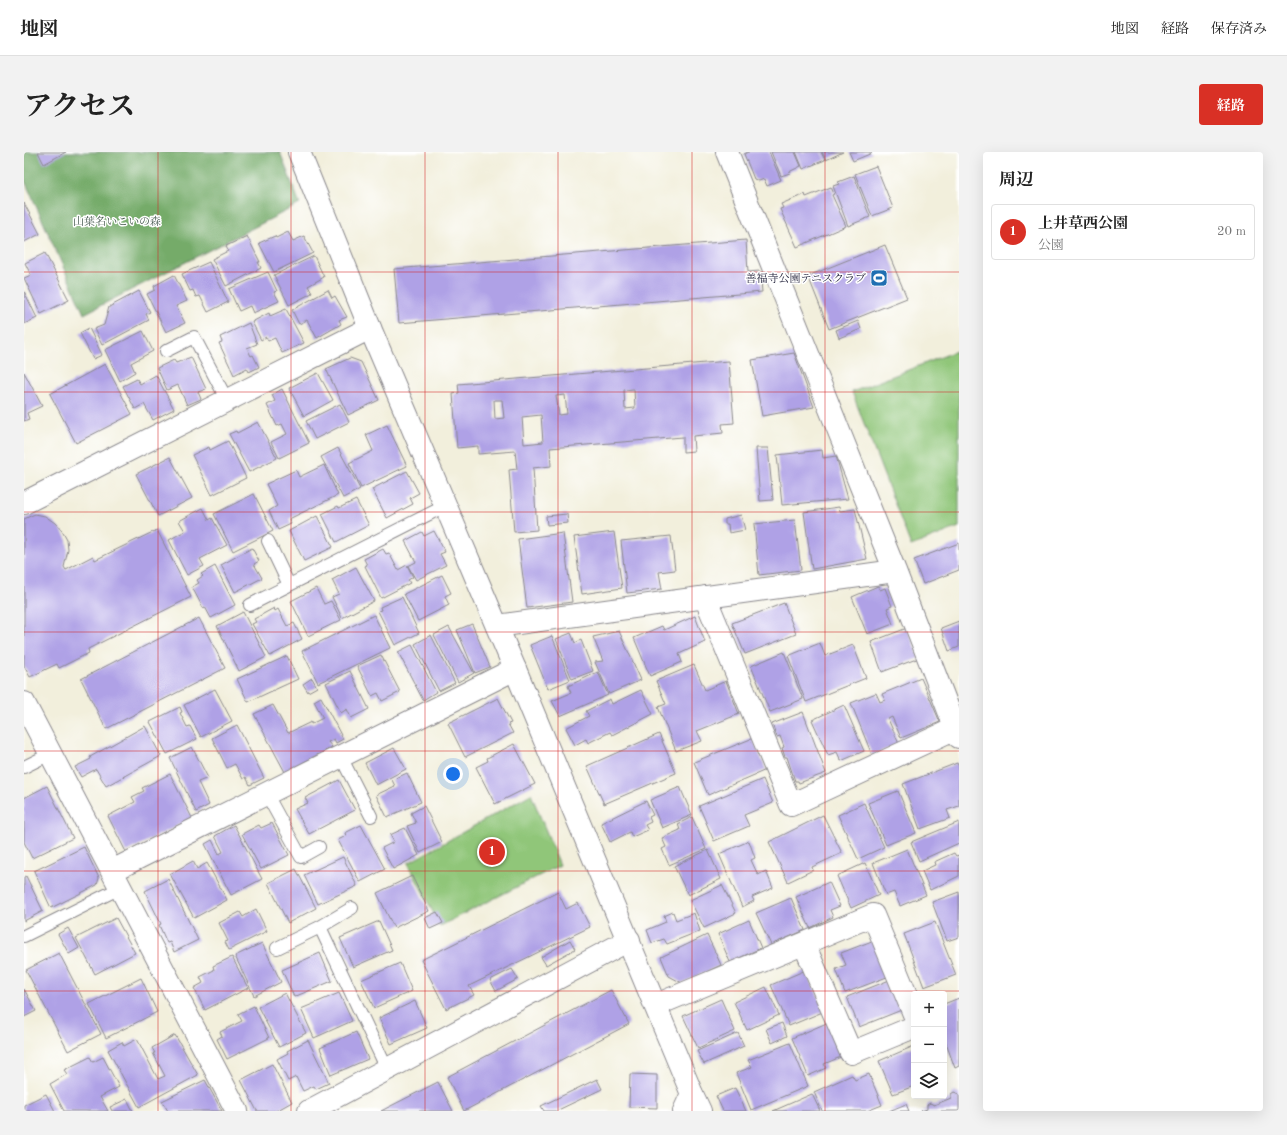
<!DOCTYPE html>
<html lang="ja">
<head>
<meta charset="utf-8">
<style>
  :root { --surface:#fff; --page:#f2f2f2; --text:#222; --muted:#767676; --line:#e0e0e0; --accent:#d93025 }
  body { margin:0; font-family:"Old Standard TT","Noto Serif JP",serif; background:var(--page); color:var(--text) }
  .controls { position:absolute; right:12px; bottom:12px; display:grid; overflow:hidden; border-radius:4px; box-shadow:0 4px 16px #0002 }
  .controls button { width:36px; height:36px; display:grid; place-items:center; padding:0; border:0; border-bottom:1px solid var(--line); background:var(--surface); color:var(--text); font:20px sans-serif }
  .you { position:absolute; left:429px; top:622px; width:14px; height:14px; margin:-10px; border:3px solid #fff; border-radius:50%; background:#1a73e8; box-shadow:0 0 0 6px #1a73e833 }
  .badge { display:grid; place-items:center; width:26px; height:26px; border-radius:50%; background:var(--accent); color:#fff; font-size:13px; font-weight:700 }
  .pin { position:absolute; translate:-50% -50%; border:2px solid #fff; box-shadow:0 1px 4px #0006 }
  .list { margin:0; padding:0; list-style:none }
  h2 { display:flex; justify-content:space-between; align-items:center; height:52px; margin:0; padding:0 16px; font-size:17px }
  h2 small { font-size:13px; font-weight:400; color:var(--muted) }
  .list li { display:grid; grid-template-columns:26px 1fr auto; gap:12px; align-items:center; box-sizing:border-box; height:56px; margin:0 8px 8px; padding:0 8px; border:1px solid var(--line); border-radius:4px }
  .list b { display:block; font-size:15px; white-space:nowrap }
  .list p { margin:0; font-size:13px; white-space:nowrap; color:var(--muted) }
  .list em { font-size:13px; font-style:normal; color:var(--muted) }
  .icon { flex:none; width:22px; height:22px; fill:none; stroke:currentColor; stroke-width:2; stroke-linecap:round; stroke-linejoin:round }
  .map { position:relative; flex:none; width:935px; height:959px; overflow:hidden; border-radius:4px }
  header { display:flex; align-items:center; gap:24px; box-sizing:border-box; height:56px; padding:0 20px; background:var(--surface); border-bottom:1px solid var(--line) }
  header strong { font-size:19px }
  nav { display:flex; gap:22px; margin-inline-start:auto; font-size:14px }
  .intro { display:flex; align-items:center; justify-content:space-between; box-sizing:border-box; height:96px; padding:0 24px }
  h1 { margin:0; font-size:28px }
  .button { padding:10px 18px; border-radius:4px; background:var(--accent); color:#fff; font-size:14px; font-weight:700 }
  main { display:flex; gap:24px; padding:0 24px }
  aside { flex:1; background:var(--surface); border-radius:4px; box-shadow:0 4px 16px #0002 }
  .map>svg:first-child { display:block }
  .green { fill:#90c679; stroke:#59745a }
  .forest { fill:#74ab69; stroke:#4b6652 }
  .building { fill:#afa1e6; fill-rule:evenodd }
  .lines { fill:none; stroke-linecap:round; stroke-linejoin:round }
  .service-casing { stroke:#8a888c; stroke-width:14 }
  .minor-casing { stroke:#8a888c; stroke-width:24 }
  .tertiary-casing { stroke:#8a888c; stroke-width:24 }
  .service { stroke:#fff; stroke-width:12 }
  .minor { stroke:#fff; stroke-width:22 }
  .tertiary { stroke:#fff; stroke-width:22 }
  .grid { fill:none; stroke:#d62828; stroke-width:1; stroke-opacity:0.55 }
  .labels { text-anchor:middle; stroke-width:3; stroke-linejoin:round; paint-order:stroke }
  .park-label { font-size:11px; fill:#485b51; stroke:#fff }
  .poi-label { font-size:11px; fill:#22223b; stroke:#fff; text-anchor:end }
</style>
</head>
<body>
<header>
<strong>地図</strong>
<nav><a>地図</a><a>経路</a><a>保存済み</a></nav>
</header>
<div class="intro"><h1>アクセス</h1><a class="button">経路</a></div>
<main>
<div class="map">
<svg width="935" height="959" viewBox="0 0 935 959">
  <rect width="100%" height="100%" fill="#fff"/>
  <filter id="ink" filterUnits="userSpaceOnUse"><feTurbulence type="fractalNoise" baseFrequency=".025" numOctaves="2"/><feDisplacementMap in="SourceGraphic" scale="8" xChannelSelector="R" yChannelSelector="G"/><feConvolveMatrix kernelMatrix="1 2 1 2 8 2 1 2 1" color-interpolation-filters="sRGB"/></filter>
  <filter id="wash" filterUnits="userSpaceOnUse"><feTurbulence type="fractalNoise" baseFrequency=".012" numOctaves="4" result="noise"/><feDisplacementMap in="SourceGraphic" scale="16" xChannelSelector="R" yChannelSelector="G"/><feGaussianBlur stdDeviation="0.9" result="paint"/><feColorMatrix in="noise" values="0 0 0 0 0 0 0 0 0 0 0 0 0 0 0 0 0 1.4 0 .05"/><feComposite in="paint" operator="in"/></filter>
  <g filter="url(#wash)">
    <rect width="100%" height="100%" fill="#f2efdc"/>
    <path class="green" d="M 935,198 L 935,375 L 887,394 L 828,240 Z
      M 507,642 L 536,713 L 416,774 L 384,711 Z"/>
    <path class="forest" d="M 0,0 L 256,0 L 276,52 L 60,162 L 0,27 Z"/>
    <g id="blocks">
      <path class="building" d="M 14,0 L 42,0 L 20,12 Z
        M 724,0 L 745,0 L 757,28 L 743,34 L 740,27 L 735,29 L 730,27 L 720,2 Z
        M 747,0 L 771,0 L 777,14 L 765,20 L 766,21 L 757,24 Z
        M 772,0 L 797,0 L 801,8 L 779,17 Z
        M 798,0 L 819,0 L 802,8 Z
        M 825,0 L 847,0 L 848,1 L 829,9 Z
        M 852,14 L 869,56 L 848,64 L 831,22 Z
        M 830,24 L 846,65 L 824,74 L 809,34 L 815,32 L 814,30 Z
        M 807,35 L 810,42 L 808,43 L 822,74 L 773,95 L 756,57 L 759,56 L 757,52 L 781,42 L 782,45 Z
        M 0,51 L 16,82 L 0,90 Z
        M 264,80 L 269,89 L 280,84 L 289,101 L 250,120 L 235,91 L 251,84 L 252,86 Z
        M 223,84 L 236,110 L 234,110 L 237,116 L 202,134 L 188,107 L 204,99 L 202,94 Z
        M 722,88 L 724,120 L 736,119 L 738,140 L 375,171 L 370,117 Z
        M 861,93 L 883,146 L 805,177 L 784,124 Z
        M 21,101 L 45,148 L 17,162 L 0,126 L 7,123 L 1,111 Z
        M 290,104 L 300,125 L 284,134 L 288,141 L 265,153 L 250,123 Z
        M 185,110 L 204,150 L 184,160 L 176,144 L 172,145 L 169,138 L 166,139 L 158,122 Z
        M 244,120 L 253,139 L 250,140 L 255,149 L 229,161 L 226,154 L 215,159 L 205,137 Z
        M 150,123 L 163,149 L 152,154 L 161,171 L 142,180 L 123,142 L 131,138 L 130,134 Z
        M 304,138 L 308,146 L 311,144 L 323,165 L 315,168 L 317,172 L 293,186 L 283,168 L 275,172 L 268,158 Z
        M 0,139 L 13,166 L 0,172 Z
        M 115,139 L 126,160 L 122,162 L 125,168 L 78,193 L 70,177 L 80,173 L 85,155 Z
        M 262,157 L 280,191 L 258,201 L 251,186 L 244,189 L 242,185 L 237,188 L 228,170 L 245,161 L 246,164 Z
        M 834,169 L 837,177 L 815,186 L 812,178 Z
        M 225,171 L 233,192 L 223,196 L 227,204 L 229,203 L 235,215 L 225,220 L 223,216 L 210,223 L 195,191 L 198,190 L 196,185 Z
        M 65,176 L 78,203 L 69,207 L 56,181 Z
        M 119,179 L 129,199 L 107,211 L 111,220 L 96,229 L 81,198 Z
        M 770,201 L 790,255 L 738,264 L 728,208 Z
        M 167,205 L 182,237 L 174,240 L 177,247 L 163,253 L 154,233 L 143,238 L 133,216 L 150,208 L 152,211 Z
        M 326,206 L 337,210 L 355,248 L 324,263 L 302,217 Z
        M 705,209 L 710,271 L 698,272 L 699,281 L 669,284 L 670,299 L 659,300 L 659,285 L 526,296 L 527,314 L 509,316 L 513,378 L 490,380 L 485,318 L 493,317 L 491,299 L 454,302 L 454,294 L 433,296 L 429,242 L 435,241 L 434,232 ZM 610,237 L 611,256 L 601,257 L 600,238 ZM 541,243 L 543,262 L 535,263 L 532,244 ZM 470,248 L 478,248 L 480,266 L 471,267 ZM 517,263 L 519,290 L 500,292 L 498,265 Z
        M 81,212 L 108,262 L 52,291 L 26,242 Z
        M 0,220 L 18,254 L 3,261 L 5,267 L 0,269 Z
        M 294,221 L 309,248 L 280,264 L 265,236 Z
        M 132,223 L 150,257 L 129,268 L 120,252 L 111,257 L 99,234 L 113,227 L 116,232 Z
        M 258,237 L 285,291 L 255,306 L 247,290 L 263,282 L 258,272 L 253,274 L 243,253 L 251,249 L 248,243 Z
        M 316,252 L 325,270 L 291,287 L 282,269 Z
        M 234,270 L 253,306 L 225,320 L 205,282 L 212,279 L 213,281 Z
        M 363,273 L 383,314 L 337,336 L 325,311 L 349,299 L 342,283 Z
        M 204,289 L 222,326 L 188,343 L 168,303 L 185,295 L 186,298 Z
        M 314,296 L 336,337 L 319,346 L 297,305 Z
        M 732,296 L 744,296 L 749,348 L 736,349 Z
        M 798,298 L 799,306 L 812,304 L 824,347 L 758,353 L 753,303 Z
        M 146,305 L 168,346 L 134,364 L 112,322 Z
        M 300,313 L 314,343 L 265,367 L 267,372 L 254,378 L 245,359 L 253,354 L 242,332 L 272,318 L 275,325 Z
        M 383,319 L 395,341 L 386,346 L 389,352 L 363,366 L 348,337 Z
        M 230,342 L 249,379 L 209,399 L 190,362 Z
        M 332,348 L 345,373 L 312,390 L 298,362 L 314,354 L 315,356 Z
        M 815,355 L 816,359 L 831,357 L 843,407 L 788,417 L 780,360 Z
        M 179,356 L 185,368 L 188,366 L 203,393 L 176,407 L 180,414 L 163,423 L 145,388 L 161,379 L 155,369 Z
        M 11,362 L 21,364 L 31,371 L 38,379 L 43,388 L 44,398 L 40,415 L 42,418 L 69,404 L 71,408 L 133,378 L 167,445 L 64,497 L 65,501 L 35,516 L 33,512 L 6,525 L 0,514 L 0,367 Z
        M 543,362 L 544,371 L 523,373 L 522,364 Z
        M 717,363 L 721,378 L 705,381 L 704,372 L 701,372 L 701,367 Z
        M 293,364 L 309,395 L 280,409 L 265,379 Z
        M 771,368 L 777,418 L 735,423 L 730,372 Z
        M 410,379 L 421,400 L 416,402 L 422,413 L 392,428 L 384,414 L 392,410 L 381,389 L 398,380 L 400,384 Z
        M 590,380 L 598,436 L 558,442 L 550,385 Z
        M 539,381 L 548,450 L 503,456 L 494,387 Z
        M 647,384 L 651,418 L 635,420 L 638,437 L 603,441 L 597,389 Z
        M 935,391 L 935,418 L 899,432 L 890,408 Z
        M 228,396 L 235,409 L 230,412 L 238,426 L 211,440 L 197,413 Z
        M 359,397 L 362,402 L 365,401 L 374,418 L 383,413 L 389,425 L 384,428 L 386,431 L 357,446 L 341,414 L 343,413 L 340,407 Z
        M 191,414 L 211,453 L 187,466 L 181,455 L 179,456 L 168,435 L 175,431 L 173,428 L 179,424 L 177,422 Z
        M 332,415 L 350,449 L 318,466 L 308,445 L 315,442 L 308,428 Z
        M 418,423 L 427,441 L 421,444 L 425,453 L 394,469 L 380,442 Z
        M 854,434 L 856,438 L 861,436 L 868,454 L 863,456 L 869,472 L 843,482 L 828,445 Z
        M 292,436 L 300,452 L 307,449 L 317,468 L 284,484 L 267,449 Z
        M 378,445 L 395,481 L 371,493 L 354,459 L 357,458 L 356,455 Z
        M 760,451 L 772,482 L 721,502 L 708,471 Z
        M 250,456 L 251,459 L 254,457 L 263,474 L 270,471 L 278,487 L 246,504 L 228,472 L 232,470 L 230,467 Z
        M 219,460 L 242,505 L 215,519 L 193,474 Z
        M 350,463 L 366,496 L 294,531 L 278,499 Z
        M 671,464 L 681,490 L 655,502 L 658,510 L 626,524 L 610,486 L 638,474 L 640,478 Z
        M 175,466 L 201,516 L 82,577 L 57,527 Z
        M 935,469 L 935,495 L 925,499 L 917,476 Z
        M 448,472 L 466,515 L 451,521 L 433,478 Z
        M 425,475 L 450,521 L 434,530 L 410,483 Z
        M 883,476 L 895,506 L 858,520 L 847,490 Z
        M 595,479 L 617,528 L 585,542 L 571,510 L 579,509 L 569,485 Z
        M 547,481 L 551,491 L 557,488 L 569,519 L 548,527 L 532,487 Z
        M 407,483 L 431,531 L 415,539 L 391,492 Z
        M 528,484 L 546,528 L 524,537 L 506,493 Z
        M 796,491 L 801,504 L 829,493 L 842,526 L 782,550 L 764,504 Z
        M 388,493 L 412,540 L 399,548 L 374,500 Z
        M 760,500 L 779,547 L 746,560 L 727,514 Z
        M 357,503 L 376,540 L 358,549 L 354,541 L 348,544 L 333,514 Z
        M 263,504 L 274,527 L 224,550 L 213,527 Z
        M 670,513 L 681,538 L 702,529 L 715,562 L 673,579 L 678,589 L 652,599 L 634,555 L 642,552 L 632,529 Z
        M 326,519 L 345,557 L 327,566 L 323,557 L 317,561 L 302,531 Z
        M 574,520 L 584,543 L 536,564 L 528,549 L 547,541 L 544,534 Z
        M 288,526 L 293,535 L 284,540 L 279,532 Z
        M 897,526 L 916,570 L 877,586 L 868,565 L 864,567 L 875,592 L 848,603 L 827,551 L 852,541 L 856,550 L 861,548 L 858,542 Z
        M 191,537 L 208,569 L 177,585 L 160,553 Z
        M 617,538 L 629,562 L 588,583 L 586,580 L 564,591 L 562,587 L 551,593 L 542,576 L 565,564 L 562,559 L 586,547 L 588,552 Z
        M 297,545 L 319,587 L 312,591 L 310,587 L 304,590 L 308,595 L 261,620 L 230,562 L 249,553 L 264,581 L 287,570 L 287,572 L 299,566 L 290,549 Z
        M 474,546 L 487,571 L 484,572 L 489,581 L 441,605 L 424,571 Z
        M 820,553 L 840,599 L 817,609 L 813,600 L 804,603 L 788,568 Z
        M 156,555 L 158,560 L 156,561 L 163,575 L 166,574 L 173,587 L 143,602 L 126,570 Z
        M 779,560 L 802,621 L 775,631 L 774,629 L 771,629 L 763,605 L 761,605 L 758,596 L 760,595 L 756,584 L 753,585 L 748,572 Z
        M 213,573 L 240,626 L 226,633 L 222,625 L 219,627 L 211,612 L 203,616 L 188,586 Z
        M 121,574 L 137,604 L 82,634 L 72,617 L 57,625 L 51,615 L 67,607 L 66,605 Z
        M 635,582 L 652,621 L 580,652 L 563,614 Z
        M 729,586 L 742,618 L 684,643 L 670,610 Z
        M 490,592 L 511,632 L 471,652 L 452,615 L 464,609 L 463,606 Z
        M 168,595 L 184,626 L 174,630 L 185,653 L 172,660 L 146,606 Z
        M 370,596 L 382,617 L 352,633 L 341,611 Z
        M 933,611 L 935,615 L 935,654 L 923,658 L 926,666 L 896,677 L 879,632 Z
        M 383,621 L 397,650 L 363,665 L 352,643 L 371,634 L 368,628 Z
        M 146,622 L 168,666 L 102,700 L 84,664 L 111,650 L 108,645 L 120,639 L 118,636 Z
        M 739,627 L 749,651 L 720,663 L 725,674 L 690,689 L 675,654 Z
        M 315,628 L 331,658 L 285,682 L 271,657 L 284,651 L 281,646 Z
        M 23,634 L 49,686 L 8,706 L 0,690 L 0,646 Z
        M 656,635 L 668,663 L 638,676 L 626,648 Z
        M 874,639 L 892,681 L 862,693 L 844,651 Z
        M 622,649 L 629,663 L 625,665 L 627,670 L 621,673 L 624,678 L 608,685 L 606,680 L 586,690 L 577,671 Z
        M 840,651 L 860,695 L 834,707 L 814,663 Z
        M 400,654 L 418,690 L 396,701 L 383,674 L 392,671 L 387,661 Z
        M 799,663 L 818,701 L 788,715 L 789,718 L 764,730 L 745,690 Z
        M 668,665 L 682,697 L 645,713 L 638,697 L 642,695 L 638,686 L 656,678 L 654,672 Z
        M 935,670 L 935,691 L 895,709 L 887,690 Z
        M 248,671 L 265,703 L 237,717 L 218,682 L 235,673 L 237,676 Z
        M 210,673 L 238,727 L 207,743 L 181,692 L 188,688 L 195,702 L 199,700 L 191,684 Z
        M 337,673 L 361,717 L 336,730 L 314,688 L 322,684 L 321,681 Z
        M 381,676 L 395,703 L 369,717 L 358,696 L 370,690 L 366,683 Z
        M 725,689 L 731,706 L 727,708 L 734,723 L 742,719 L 749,736 L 728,745 L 730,749 L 718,755 L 695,702 Z
        M 60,695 L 75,726 L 73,733 L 27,756 L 10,719 Z
        M 883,697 L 902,743 L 876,754 L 870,740 L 862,743 L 849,711 Z
        M 684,698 L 697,727 L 664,743 L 650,714 Z
        M 930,701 L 932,704 L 935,703 L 935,724 L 906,738 L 898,719 L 911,713 L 910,710 Z
        M 319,705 L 333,734 L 294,752 L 280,723 Z
        M 169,709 L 173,717 L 183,711 L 203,748 L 170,766 L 146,722 Z
        M 841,711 L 855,743 L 827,756 L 813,724 Z
        M 272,717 L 292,756 L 264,771 L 244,731 Z
        M 2,724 L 19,759 L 0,769 L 0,725 Z
        M 388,724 L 405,759 L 370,776 L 353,741 Z
        M 144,727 L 174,788 L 150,800 L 146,790 L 143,791 L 135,773 L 137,772 L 121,739 Z
        M 805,730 L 816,754 L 806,758 L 809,765 L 786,776 L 772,745 Z
        M 698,733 L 712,761 L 680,776 L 666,748 Z
        M 534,740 L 542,757 L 554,751 L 566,775 L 445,834 L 450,843 L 422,857 L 397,808 Z
        M 935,740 L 935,785 L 923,789 L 908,750 Z
        M 767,746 L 781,778 L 747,793 L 732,761 Z
        M 232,757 L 243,779 L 205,798 L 201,790 L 204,789 L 195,771 L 216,760 L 219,765 Z
        M 413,760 L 419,771 L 406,777 L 401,766 Z
        M 649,760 L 652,768 L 670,761 L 676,779 L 643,792 L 640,787 L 628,791 L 623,778 L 642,770 L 640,764 Z
        M 92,766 L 111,801 L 71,822 L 52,786 Z
        M 725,768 L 737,796 L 706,810 L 694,782 Z
        M 355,769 L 368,798 L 329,815 L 316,786 Z
        M 911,770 L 932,823 L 900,835 L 880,782 Z
        M 44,776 L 55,796 L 45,802 L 34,782 Z
        M 683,783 L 697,813 L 658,831 L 645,824 L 637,805 Z
        M 853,787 L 868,823 L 821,841 L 812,817 L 822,813 L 817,801 Z
        M 546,788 L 551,797 L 522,813 L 517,805 Z
        M 238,791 L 257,830 L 230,844 L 211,804 Z
        M 35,801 L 77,882 L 44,899 L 2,818 Z
        M 296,801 L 308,829 L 270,845 L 258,818 Z
        M 208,805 L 224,836 L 181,858 L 170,836 L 179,831 L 176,825 L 190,818 L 189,814 Z
        M 376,811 L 388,839 L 350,856 L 337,828 Z
        M 488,817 L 494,827 L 472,839 L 466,828 Z
        M 782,818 L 801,859 L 765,874 L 747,833 Z
        M 117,826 L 133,860 L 82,886 L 65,852 Z
        M 868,827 L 880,857 L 835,875 L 823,845 Z
        M 742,835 L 755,863 L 723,878 L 710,850 Z
        M 0,837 L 12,859 L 0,865 Z
        M 587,838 L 605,872 L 440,959 L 423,925 Z
        M 261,841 L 282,881 L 255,895 L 234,855 Z
        M 315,841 L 328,869 L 290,886 L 277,857 Z
        M 935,846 L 935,914 L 931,916 L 920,886 L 920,852 Z
        M 697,847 L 711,879 L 674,896 L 659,864 Z
        M 391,849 L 403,876 L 367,892 L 355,866 Z
        M 230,854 L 245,886 L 203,907 L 193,887 L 198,884 L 196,880 L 218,869 L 214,862 Z
        M 805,870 L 819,904 L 800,912 L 802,916 L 784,924 L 768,886 Z
        M 758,871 L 763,884 L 748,891 L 742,877 Z
        M 332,880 L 344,907 L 307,923 L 296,896 Z
        M 714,881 L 720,894 L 680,912 L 673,899 Z
        M 151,883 L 174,923 L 115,955 L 84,898 L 98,890 L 100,894 L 113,887 L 134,927 L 141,924 L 129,901 L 131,901 L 128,896 Z
        M 284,888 L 305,931 L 292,937 L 290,934 L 279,939 L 272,925 L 264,929 L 253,907 L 264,901 L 263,899 Z
        M 766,891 L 784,934 L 727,958 L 712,921 L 728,915 L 724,908 Z
        M 890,894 L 890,934 L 869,942 L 855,909 Z
        M 66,905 L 69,910 L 79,905 L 95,935 L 76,945 L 84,959 L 40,959 L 26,932 L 43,922 L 40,918 Z
        M 248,912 L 268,950 L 252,959 L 233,959 L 217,928 Z
        M 606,922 L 633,923 L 633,956 L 605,955 Z
        M 845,922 L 858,953 L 843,959 L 798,959 L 790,940 L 828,923 L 831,928 Z
        M 573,927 L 578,937 L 532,959 L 520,959 L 517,954 Z
        M 181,928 L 198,959 L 144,959 L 138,949 Z
        M 414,930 L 429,959 L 357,959 Z
        M 711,936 L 722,959 L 699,959 L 692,944 Z
        M 930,940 L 935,942 L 935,959 L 897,959 L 903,957 L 903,953 L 906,951 L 910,953 L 927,946 L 927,942 Z
        M 22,942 L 31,959 L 0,959 L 0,953 Z
        M 788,942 L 796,959 L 749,959 Z
        M 103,947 L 109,959 L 88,959 L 86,955 Z
        M 882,952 L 885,959 L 865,959 Z"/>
    </g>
  </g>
  <g filter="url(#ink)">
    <use href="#blocks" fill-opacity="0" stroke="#8a888c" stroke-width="1"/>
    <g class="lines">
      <g class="service-casing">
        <path id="service" d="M 142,199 L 170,185 L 203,248
          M 244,389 L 265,433
          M 226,453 L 421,354
          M 317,605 L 347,664
          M 0,615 L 26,602
          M 243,643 L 277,705 L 295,695
          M 296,775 L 363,917
          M 0,784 L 96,736
          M 253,796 L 296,775 L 328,756"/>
      </g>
      <g class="minor-casing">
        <path id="minor" d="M 703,0 L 871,419 L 935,585
          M 0,351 L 346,176
          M 681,445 L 767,653 L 932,576
          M 473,474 L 871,419
          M 0,551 L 213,959
          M 88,719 L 491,517
          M 780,792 L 827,901 L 890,875
          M 632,853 L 849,763 L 890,862
          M 668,942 L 676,959
          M 285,959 L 605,788"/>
      </g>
      <g class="tertiary-casing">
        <path id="tertiary" d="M 275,0 L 346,176 L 491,517 L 668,942 L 660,959"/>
      </g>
      <use href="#service" class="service"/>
      <use href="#minor" class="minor"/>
      <use href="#tertiary" class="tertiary"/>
    </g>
  </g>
  <path class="grid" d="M 134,0 L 134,959M 267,0 L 267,959M 401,0 L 401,959M 534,0 L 534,959M 668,0 L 668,959M 801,0 L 801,959M 0,120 L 935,120M 0,240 L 935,240M 0,360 L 935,360M 0,480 L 935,480M 0,599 L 935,599M 0,719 L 935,719M 0,839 L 935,839"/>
  <defs>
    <g id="stadium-square" transform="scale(0.9)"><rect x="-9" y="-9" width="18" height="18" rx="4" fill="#1f6fb2" stroke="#fff"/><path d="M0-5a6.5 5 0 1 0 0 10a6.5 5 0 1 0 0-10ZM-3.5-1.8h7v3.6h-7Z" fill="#fff"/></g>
  </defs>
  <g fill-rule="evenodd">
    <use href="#stadium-square" x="855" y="126"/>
  </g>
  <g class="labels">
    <g class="park-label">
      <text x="93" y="73">山葉名いこいの森</text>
    </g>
    <g class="poi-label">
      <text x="842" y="130">善福寺公園テニスクラブ</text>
    </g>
  </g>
</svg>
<div class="controls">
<button>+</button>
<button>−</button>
<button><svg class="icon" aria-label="layers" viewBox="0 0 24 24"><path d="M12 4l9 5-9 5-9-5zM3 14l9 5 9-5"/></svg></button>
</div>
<div class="you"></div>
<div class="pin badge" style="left:468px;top:700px">1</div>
</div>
<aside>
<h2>周辺<small></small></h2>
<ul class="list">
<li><span class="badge">1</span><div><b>上井草西公園</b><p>公園</p></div><em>20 m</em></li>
</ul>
</aside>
</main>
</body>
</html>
